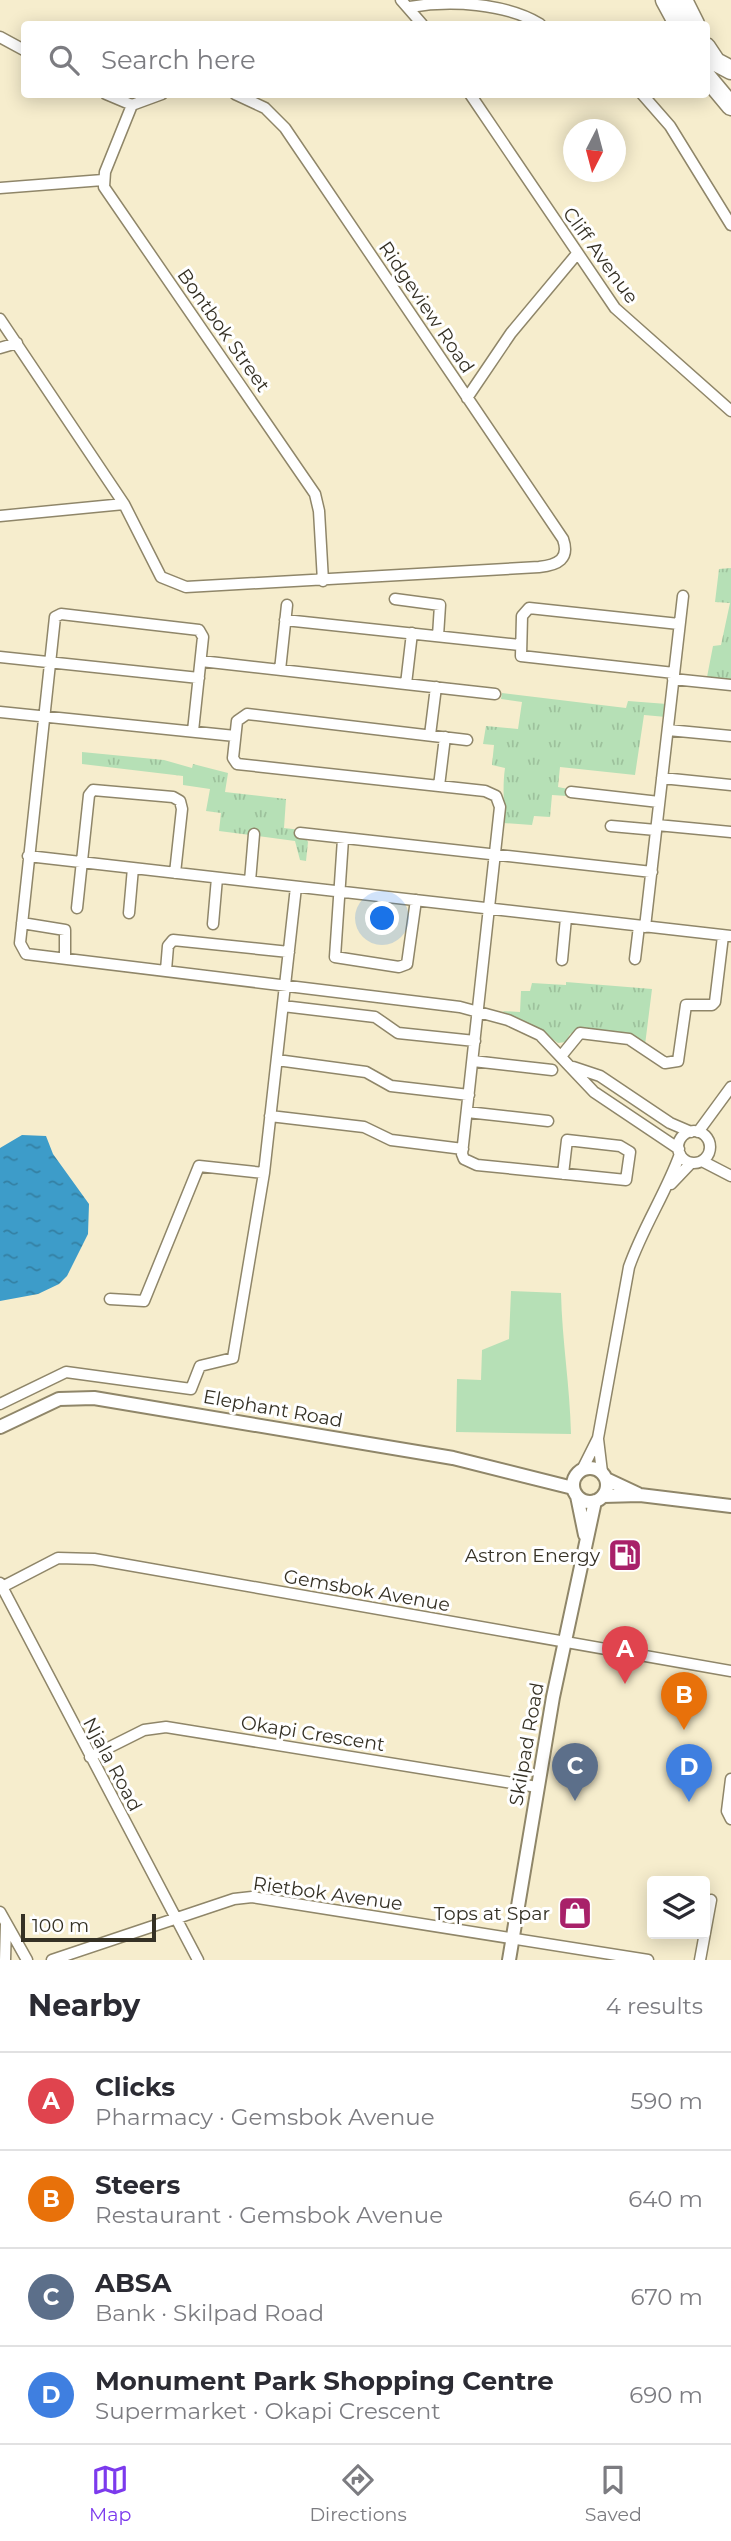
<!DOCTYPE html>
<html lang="en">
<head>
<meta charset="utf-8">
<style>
  :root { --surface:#fff; --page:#f7f7f7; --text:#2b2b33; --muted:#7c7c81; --line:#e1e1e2; --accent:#7c3aed }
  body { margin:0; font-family:Montserrat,sans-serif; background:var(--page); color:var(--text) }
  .controls { position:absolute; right:21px; bottom:21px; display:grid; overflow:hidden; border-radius:7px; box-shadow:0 4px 18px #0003 }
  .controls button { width:63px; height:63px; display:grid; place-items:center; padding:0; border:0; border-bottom:2px solid var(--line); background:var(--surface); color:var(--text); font:35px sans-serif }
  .compass { position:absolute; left:563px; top:119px; width:63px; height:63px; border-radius:50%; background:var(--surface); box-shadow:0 4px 18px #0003; rotate:186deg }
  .scale { position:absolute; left:21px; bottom:18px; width:135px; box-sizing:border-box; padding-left:7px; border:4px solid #353125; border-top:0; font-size:19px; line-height:24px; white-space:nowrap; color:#353125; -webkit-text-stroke:5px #fff; paint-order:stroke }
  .you { position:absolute; left:383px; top:919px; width:24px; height:24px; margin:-18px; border:5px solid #fff; border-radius:50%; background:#1a73e8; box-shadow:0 0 0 10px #1a73e833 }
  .badge { display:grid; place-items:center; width:46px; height:46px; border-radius:50%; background:var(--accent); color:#fff; font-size:23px; font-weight:700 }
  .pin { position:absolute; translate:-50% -58px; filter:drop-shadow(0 2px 4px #0008) }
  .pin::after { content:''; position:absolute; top:37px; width:24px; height:21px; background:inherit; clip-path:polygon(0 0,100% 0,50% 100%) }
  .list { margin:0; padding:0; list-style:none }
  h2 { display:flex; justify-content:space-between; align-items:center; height:91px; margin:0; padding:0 28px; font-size:30px }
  h2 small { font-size:23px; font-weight:400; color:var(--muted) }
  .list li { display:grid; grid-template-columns:46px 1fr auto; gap:21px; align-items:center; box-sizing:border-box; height:98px; padding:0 28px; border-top:2px solid var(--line) }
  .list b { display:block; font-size:26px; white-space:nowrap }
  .list p { margin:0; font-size:23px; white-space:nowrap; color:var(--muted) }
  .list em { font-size:23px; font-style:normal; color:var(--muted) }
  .icon { flex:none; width:38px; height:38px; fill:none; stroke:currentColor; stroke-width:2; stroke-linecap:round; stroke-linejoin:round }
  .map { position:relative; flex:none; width:731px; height:1960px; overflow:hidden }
  .search { position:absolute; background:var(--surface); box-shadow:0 4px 18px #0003; left:21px; right:21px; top:21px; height:77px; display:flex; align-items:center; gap:18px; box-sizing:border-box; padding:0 24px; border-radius:7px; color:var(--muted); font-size:26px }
  .sheet { height:483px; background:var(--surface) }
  nav { display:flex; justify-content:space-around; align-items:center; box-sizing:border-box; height:98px; border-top:2px solid var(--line); background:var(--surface); font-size:19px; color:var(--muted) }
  nav a { display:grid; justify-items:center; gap:4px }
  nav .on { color:var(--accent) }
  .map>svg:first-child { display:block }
  .grass { fill:url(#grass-tufts) }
  .garden { fill:#b6e0b6 }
  .water { fill:url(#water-ripples) }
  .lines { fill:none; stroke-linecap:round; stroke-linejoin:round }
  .minor-casing { stroke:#8f8669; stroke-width:13 }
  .tertiary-casing { stroke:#8f8669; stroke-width:16 }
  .motorway-casing { stroke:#8f8669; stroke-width:21 }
  .minor { stroke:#fff; stroke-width:10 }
  .tertiary { stroke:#fff; stroke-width:12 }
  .motorway { stroke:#fff; stroke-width:18 }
  .labels { text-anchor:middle; stroke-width:6; stroke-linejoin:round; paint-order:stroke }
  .street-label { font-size:19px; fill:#353125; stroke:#fff }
  .poi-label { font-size:19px; fill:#353125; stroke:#fff; text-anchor:end }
</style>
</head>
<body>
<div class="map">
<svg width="731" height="1960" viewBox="0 0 731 1960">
  <defs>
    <pattern id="grass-tufts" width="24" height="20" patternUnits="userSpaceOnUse" patternTransform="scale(1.75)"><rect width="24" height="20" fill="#b6e0b6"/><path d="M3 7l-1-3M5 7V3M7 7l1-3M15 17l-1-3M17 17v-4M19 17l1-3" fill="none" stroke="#9dc19c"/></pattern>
    <pattern id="water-ripples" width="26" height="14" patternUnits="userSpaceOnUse" patternTransform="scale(1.75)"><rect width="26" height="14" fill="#3d9cc9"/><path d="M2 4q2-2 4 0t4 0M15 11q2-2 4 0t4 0" fill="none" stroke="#3480a3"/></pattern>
  </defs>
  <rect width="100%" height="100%" fill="#f6edcd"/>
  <path class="grass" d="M 731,568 L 731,681 L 707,677 L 713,646 L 721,645 L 730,603 L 715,602 L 719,569 Z
    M 502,693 L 626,708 L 628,701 L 667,704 L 666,717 L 644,715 L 635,775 L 560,767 L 558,787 L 568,789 L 567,796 L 552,795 L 550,817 L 534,816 L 532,825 L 503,823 C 505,804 502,788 505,768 L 492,765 L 494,745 L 483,744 L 486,726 L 518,729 L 522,702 L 501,699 Z
    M 82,752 L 164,760 L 192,768 L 193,764 L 228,773 L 225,792 L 286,799 L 284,828 L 301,830 L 308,842 L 306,861 L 300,860 L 295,841 L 219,831 L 221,813 L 206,811 L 210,789 L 183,785 L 183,776 L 82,764 Z
    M 566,982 L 652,989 L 645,1045 L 580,1030 L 570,1034 L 566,1042 L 558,1043 L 536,1027 L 502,1011 L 520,1012 L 521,991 L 530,991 L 532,983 L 566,985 Z"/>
  <path class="garden" d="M 511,1291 L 561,1293 C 562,1341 570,1386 571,1434 L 456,1432 L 457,1379 L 481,1380 L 482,1350 L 509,1339 Z"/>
  <path class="water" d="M 22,1135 L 46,1136 L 53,1154 L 89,1204 L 88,1234 L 67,1276 L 59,1284 L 38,1294 L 0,1301 L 0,1148 Z"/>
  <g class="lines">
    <g class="minor-casing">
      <path id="minor" d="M 401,0 L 422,24
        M 410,7 C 450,0 505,3 540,24
        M 0,37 L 24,50
        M 106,94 L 132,105 L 162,94
        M 470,94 L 615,308 L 731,411
        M 642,94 L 670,126 L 731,225
        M 132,105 L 105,172 L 104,187 L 315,494 L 319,511 L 323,581
        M 0,188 L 103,180
        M 0,319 L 124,504 L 161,577 L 186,587 L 539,567 C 558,565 570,559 563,539 L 285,128 L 265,108 L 235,94
        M 0,348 L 17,343
        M 467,398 L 511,333 L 576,255
        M 0,516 L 124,504
        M 395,599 L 440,605 L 438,636
        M 285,620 L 520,645
        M 0,657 L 199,678
        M 201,661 L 495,694
        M 280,670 L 287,605
        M 674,673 L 521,656 L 522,616 L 529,608 L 679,624
        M 673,679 L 731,685
        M 406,684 L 412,633
        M 0,712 L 235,736
        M 668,730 L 731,736
        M 193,731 L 203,637 L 199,630 L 61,614 L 55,617 L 20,943 L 26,954 L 460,1007 L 508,1020 L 540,1035 L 594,1092 L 679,1149
        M 430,735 L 436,687
        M 467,740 L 247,714 L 237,721 L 233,758 L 237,764 L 485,791 L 496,796 L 500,807 L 462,1154 L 464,1159 L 477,1165 L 626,1180 L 630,1152 L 620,1146 L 567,1140 L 563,1174
        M 662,778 L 731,785
        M 439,786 L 445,737
        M 571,792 L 659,802
        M 657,825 L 731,832
        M 611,826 L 656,830
        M 300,833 L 652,872
        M 343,839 L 335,957 L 399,967 L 407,964 L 416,900
        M 28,856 L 731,936
        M 250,881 L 254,834
        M 77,908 L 89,795 L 93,790 L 173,797 L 180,801 L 182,809 L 175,873
        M 129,913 L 133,868
        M 22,923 L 65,930 L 65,959
        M 213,924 L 217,878
        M 645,927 L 683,596
        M 635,959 L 639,926
        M 562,960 L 566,918
        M 166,970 L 168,946 L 173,940 L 289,952
        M 283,1006 L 375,1017 L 398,1033 L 475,1041
        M 562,1055 L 580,1033 L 629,1039 L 665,1063 L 678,1061 L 686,1005 L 712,1005 L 715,1002 L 723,936
        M 277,1060 L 366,1072 L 391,1086 L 469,1095
        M 473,1061 L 552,1070
        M 573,1067 L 600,1076 L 670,1123 L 691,1132
        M 467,1112 L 548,1121
        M 270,1116 L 364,1127 L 391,1140 L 463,1149
        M678 1147a16 16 0 1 1 32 0a16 16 0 1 1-32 0Z
        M 698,1132 L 731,1087
        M 702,1161 L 731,1176
        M 671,1184 L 691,1163
        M 110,1299 L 144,1301 L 199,1166 L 264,1173
        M 0,1404 L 66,1372 L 191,1389 L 200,1366 L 233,1358 L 264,1173 L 296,887
        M 598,1439 L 602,1472
        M 583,1468 L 598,1438 L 629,1267 C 643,1227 666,1193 680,1154
        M 0,1583 L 198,1960
        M 2,1587 L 58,1558 L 94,1559 L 731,1671
        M 90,1757 L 144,1730 L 166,1727 L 537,1787
        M 731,1779 L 727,1811 L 731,1819
        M 0,1912 L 27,1960
        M 5,1960 L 6,1924
        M 52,1960 L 234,1899 L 252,1897 L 648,1960
        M 700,1960 L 711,1900"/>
    </g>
    <g class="tertiary-casing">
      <path id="tertiary" d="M 0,1427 L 59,1399 L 94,1398 L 453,1458 L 573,1488
        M573 1485a17 17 0 1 1 34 0a17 17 0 1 1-34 0Z
        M 606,1479 L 638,1494
        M 577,1496 L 585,1535
        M 603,1496 L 640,1495 L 731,1506
        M 509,1960 L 553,1697 L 595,1501"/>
    </g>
    <g class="motorway-casing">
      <path id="motorway" d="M 665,0 L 678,24
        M 683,0 L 695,24
        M 706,47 L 716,62 L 731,70
        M 706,76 L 731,106"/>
    </g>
    <use href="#minor" class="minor"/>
    <use href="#tertiary" class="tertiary"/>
    <use href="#motorway" class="motorway"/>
  </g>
  <defs>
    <g id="fuel-square" transform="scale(1.75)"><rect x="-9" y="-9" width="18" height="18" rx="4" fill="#a82169" stroke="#fff"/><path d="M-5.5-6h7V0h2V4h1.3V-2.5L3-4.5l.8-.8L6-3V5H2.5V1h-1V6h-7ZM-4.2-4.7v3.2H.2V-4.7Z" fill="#fff"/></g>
    <g id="shop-square" transform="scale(1.75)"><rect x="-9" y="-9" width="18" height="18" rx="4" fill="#a82169" stroke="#fff"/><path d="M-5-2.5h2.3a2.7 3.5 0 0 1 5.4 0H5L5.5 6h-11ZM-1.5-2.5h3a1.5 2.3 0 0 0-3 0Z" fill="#fff"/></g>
  </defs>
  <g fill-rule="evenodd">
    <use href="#fuel-square" x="625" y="1555"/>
    <use href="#shop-square" x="575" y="1913"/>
  </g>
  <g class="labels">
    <g class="street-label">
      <text transform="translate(601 255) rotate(54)" y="7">Cliff Avenue</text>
      <text transform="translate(427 307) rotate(56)" y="7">Ridgeview Road</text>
      <text transform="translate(224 330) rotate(55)" y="7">Bontbok Street</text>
      <text transform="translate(273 1408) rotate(10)" y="7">Elephant Road</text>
      <text transform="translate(367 1590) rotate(10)" y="7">Gemsbok Avenue</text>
      <text transform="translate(313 1733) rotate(9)" y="7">Okapi Crescent</text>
      <text transform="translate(526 1744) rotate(-80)" y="7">Skilpad Road</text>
      <text transform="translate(113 1764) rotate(62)" y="7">Njala Road</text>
      <text transform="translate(328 1893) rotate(8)" y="7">Rietbok Avenue</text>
    </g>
    <g class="poi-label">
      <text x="600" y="1562">Astron Energy</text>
      <text x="550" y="1920">Tops at Spar</text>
    </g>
  </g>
</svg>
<div class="controls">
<button><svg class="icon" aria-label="layers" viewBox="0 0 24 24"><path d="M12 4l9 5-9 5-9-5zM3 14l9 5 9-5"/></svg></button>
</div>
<svg class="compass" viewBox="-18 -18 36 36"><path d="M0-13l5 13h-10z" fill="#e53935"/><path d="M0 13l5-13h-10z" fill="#7c7c81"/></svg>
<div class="scale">100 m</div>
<div class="you"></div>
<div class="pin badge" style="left:625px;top:1684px;background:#e0444e">A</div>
<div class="pin badge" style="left:684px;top:1730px;background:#e8710a">B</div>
<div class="pin badge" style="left:575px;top:1801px;background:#5c6f8a">C</div>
<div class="pin badge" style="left:689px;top:1802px;background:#3f7fe0">D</div>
<div class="search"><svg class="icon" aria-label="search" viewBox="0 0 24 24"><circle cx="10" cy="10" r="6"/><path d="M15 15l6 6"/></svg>Search here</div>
</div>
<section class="sheet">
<h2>Nearby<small>4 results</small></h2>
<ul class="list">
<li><span class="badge" style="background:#e0444e">A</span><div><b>Clicks</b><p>Pharmacy · Gemsbok Avenue</p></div><em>590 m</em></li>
<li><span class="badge" style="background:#e8710a">B</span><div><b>Steers</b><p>Restaurant · Gemsbok Avenue</p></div><em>640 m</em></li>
<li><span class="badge" style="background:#5c6f8a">C</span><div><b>ABSA</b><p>Bank · Skilpad Road</p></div><em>670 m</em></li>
<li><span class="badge" style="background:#3f7fe0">D</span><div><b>Monument Park Shopping Centre</b><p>Supermarket · Okapi Crescent</p></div><em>690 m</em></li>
</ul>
</section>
<nav>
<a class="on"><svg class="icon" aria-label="map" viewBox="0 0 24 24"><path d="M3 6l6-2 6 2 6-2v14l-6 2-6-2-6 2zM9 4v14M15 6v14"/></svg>Map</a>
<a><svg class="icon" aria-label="directions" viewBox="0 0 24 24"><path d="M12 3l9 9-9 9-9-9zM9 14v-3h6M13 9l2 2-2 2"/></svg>Directions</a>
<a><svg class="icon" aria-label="saved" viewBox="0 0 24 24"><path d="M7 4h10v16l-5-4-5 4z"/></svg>Saved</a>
</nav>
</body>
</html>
